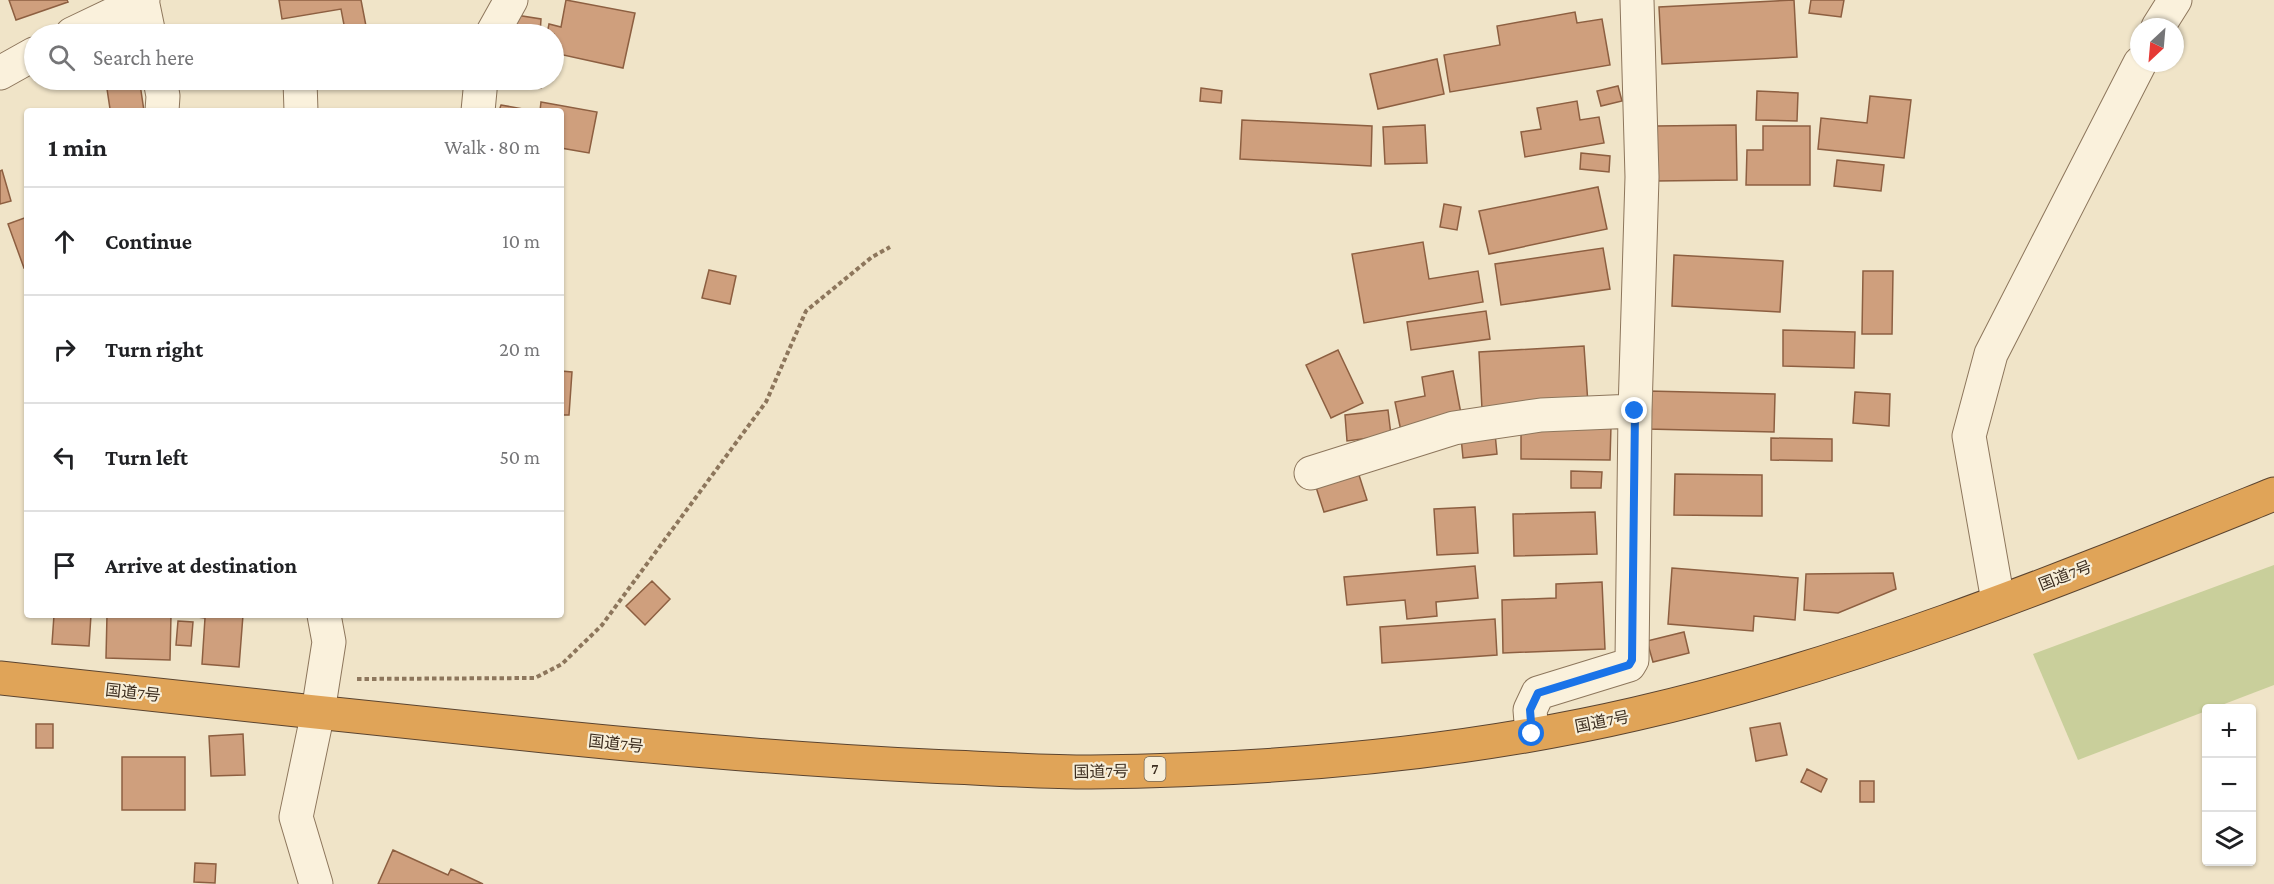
<!DOCTYPE html>
<html lang="en">
<head>
<meta charset="utf-8">
<style>
  :root { --surface:#fff; --page:#f6f6f6; --text:#202124; --muted:#757577; --line:#e0e0e0 }
  body { margin:0; font-family:"Crimson Pro","Noto Sans JP",serif; background:var(--page); color:var(--text) }
  .controls { position:absolute; right:18px; bottom:18px; display:grid; overflow:hidden; border-radius:6px; box-shadow:0 2px 4px #0004 }
  .controls button { width:54px; height:54px; display:grid; place-items:center; padding:0; border:0; border-bottom:2px solid var(--line); background:var(--surface); color:var(--text); font:30px sans-serif }
  .compass { position:absolute; left:2130px; top:18px; width:54px; height:54px; border-radius:50%; background:var(--surface); box-shadow:0 2px 4px #0004; rotate:206deg }
  .stop { position:absolute; width:18px; height:18px; margin:-14px; border:4px solid #1a73e8; border-radius:50%; background:#fff }
  .stop.end { background:#1a73e8; border-color:#fff; box-shadow:0 2px 6px #0008 }
  .list { margin:0; padding:0; list-style:none }
  h2 { display:flex; justify-content:space-between; align-items:center; height:78px; margin:0; padding:0 24px; font-size:26px }
  h2 small { font-size:20px; font-weight:400; color:var(--muted) }
  .list li { display:grid; grid-template-columns:39px 1fr auto; gap:18px; align-items:center; box-sizing:border-box; height:108px; padding:0 24px; border-top:2px solid var(--line) }
  .list b { display:block; font-size:22px; white-space:nowrap }
  .list em { font-size:20px; font-style:normal; color:var(--muted) }
  .icon { flex:none; width:33px; height:33px; fill:none; stroke:currentColor; stroke-width:2; stroke-linecap:round; stroke-linejoin:round }
  .map { position:relative; flex:none; width:2274px; height:884px; overflow:hidden }
  .search { position:absolute; background:var(--surface); box-shadow:0 2px 4px #0004; left:24px; top:24px; width:540px; height:66px; display:flex; align-items:center; gap:15px; box-sizing:border-box; padding:0 21px; border-radius:33px; color:var(--muted); font-size:22px }
  .panel { position:absolute; background:var(--surface); box-shadow:0 2px 4px #0004; left:24px; top:108px; width:540px; height:510px; border-radius:6px }
  .map>svg:first-child { display:block }
  .green { fill:#c9cf9b }
  .building { fill:#cf9f7d; stroke:#8d5f41; stroke-width:1.5 }
  .lines { fill:none; stroke-linecap:round; stroke-linejoin:round }
  .street-casing { stroke:#8d765c; stroke-width:35 }
  .highway-casing { stroke:#5b4430; stroke-width:35 }
  .path { stroke:#8d765c; stroke-width:4; stroke-dasharray:4.5 3; stroke-linecap:butt }
  .street { stroke:#faf1dc; stroke-width:33 }
  .highway { stroke:#e0a458; stroke-width:33 }
  .route { stroke:#1a73e8; stroke-width:8 }
  .labels { text-anchor:middle; stroke-width:4.5; stroke-linejoin:round; paint-order:stroke }
  .shield { fill:#f7eed8; stroke:#756857; stroke-width:1.5 }
  .shield-label { font-size:15px; font-weight:bold; fill:#3d2e20 }
  .street-label { font-size:16px; fill:#3d2e20; stroke:#f7eed8 }
</style>
</head>
<body>
<div class="map">
<svg width="2274" height="884" viewBox="0 0 2274 884">
  <rect width="100%" height="100%" fill="#f0e4c8"/>
  <path class="green" d="M 2274,565 L 2274,685 L 2078,760 L 2033,654 Z"/>
  <path class="building" d="M 9,0 L 67,0 L 68,2 L 16,20 Z
    M 279,0 L 361,0 L 366,26 L 345,30 L 341,9 L 282,19 Z
    M 566,0 L 635,13 L 623,68 L 554,53 L 554,34 L 547,34 L 549,24 L 561,27 Z
    M 1794,0 L 1797,57 L 1662,64 L 1659,7 Z
    M 1811,0 L 1844,0 L 1841,17 L 1809,13 Z
    M 1575,12 L 1577,23 L 1602,19 L 1610,65 L 1450,92 L 1444,55 L 1500,45 L 1497,26 Z
    M 516,15 L 541,19 L 540,34 L 506,34 Z
    M 1437,59 L 1444,94 L 1378,109 L 1370,74 Z
    M 518,80 L 542,80 L 541,88 L 517,84 Z
    M 140,84 L 144,111 L 98,111 L 110,109 L 107,89 Z
    M 1618,86 L 1622,101 L 1601,106 L 1597,91 Z
    M 1201,88 L 1222,91 L 1221,103 L 1200,101 Z
    M 1757,91 L 1798,93 L 1797,121 L 1756,120 Z
    M 1870,96 L 1911,100 L 1904,158 L 1818,149 L 1821,118 L 1867,123 Z
    M 1577,101 L 1580,120 L 1599,117 L 1604,143 L 1525,157 L 1521,132 L 1541,129 L 1537,108 Z
    M 541,102 L 597,112 L 589,153 L 561,148 L 561,111 L 540,111 Z
    M 501,105 L 534,111 L 499,111 Z
    M 1242,120 L 1372,126 L 1371,166 L 1240,159 Z
    M 1425,125 L 1427,163 L 1385,164 L 1383,127 Z
    M 1736,125 L 1737,180 L 1656,181 L 1656,126 Z
    M 1763,126 L 1810,126 L 1810,185 L 1746,185 L 1747,150 L 1763,150 Z
    M 1581,153 L 1610,156 L 1609,172 L 1580,169 Z
    M 1837,160 L 1884,165 L 1881,191 L 1834,186 Z
    M 2,170 L 11,201 L 0,204 L 0,171 Z
    M 1598,187 L 1607,229 L 1489,254 L 1479,211 Z
    M 1444,204 L 1461,207 L 1457,230 L 1440,227 Z
    M 27,217 L 27,267 L 24,268 L 8,224 Z
    M 1423,242 L 1429,279 L 1478,271 L 1483,302 L 1364,323 L 1352,254 Z
    M 1603,248 L 1610,289 L 1501,305 L 1495,264 Z
    M 1674,255 L 1783,261 L 1780,312 L 1672,306 Z
    M 709,270 L 736,276 L 730,304 L 702,298 Z
    M 1863,271 L 1893,271 L 1892,334 L 1862,334 Z
    M 1486,311 L 1490,339 L 1411,350 L 1407,322 Z
    M 1783,330 L 1855,332 L 1854,368 L 1783,366 Z
    M 1584,346 L 1588,404 L 1482,409 L 1479,352 Z
    M 1338,350 L 1363,403 L 1331,418 L 1306,365 Z
    M 561,371 L 572,372 L 569,415 L 561,415 Z
    M 1453,371 L 1462,419 L 1401,431 L 1395,402 L 1425,396 L 1422,377 Z
    M 1648,391 L 1775,394 L 1774,432 L 1647,429 Z
    M 1855,392 L 1890,394 L 1889,426 L 1853,423 Z
    M 1388,410 L 1391,435 L 1347,441 L 1345,415 Z
    M 1521,425 L 1611,426 L 1610,460 L 1521,459 Z
    M 1495,433 L 1497,454 L 1463,458 L 1461,437 Z
    M 1771,438 L 1832,439 L 1832,461 L 1771,460 Z
    M 1571,471 L 1602,472 L 1601,488 L 1571,488 Z
    M 1358,472 L 1367,500 L 1324,512 L 1315,484 Z
    M 1675,474 L 1762,475 L 1762,516 L 1674,515 Z
    M 1475,507 L 1478,553 L 1437,555 L 1434,509 Z
    M 1595,512 L 1597,554 L 1514,556 L 1513,514 Z
    M 1475,566 L 1478,598 L 1436,602 L 1437,616 L 1407,619 L 1405,600 L 1347,605 L 1344,577 Z
    M 1672,568 L 1798,578 L 1795,620 L 1754,616 L 1753,631 L 1668,624 Z
    M 1893,573 L 1896,589 L 1838,613 L 1804,610 L 1806,574 Z
    M 652,581 L 670,599 L 645,625 L 626,606 Z
    M 1602,582 L 1605,649 L 1503,653 L 1502,600 L 1556,598 L 1556,584 Z
    M 54,615 L 91,615 L 89,646 L 52,644 Z
    M 107,615 L 171,615 L 170,660 L 106,658 Z
    M 182,615 L 243,615 L 239,667 L 202,664 L 205,618 Z
    M 1495,619 L 1497,655 L 1382,663 L 1380,627 Z
    M 178,621 L 193,622 L 191,646 L 176,645 Z
    M 1684,632 L 1689,653 L 1653,662 L 1647,641 Z
    M 1780,723 L 1787,755 L 1756,761 L 1750,728 Z
    M 36,724 L 53,724 L 53,748 L 36,748 Z
    M 243,734 L 245,775 L 211,776 L 209,736 Z
    M 122,757 L 185,757 L 185,810 L 122,810 Z
    M 1807,769 L 1827,779 L 1821,792 L 1801,782 Z
    M 1860,781 L 1874,781 L 1874,802 L 1860,802 Z
    M 393,850 L 448,875 L 451,869 L 483,884 L 378,884 Z
    M 195,863 L 216,864 L 215,883 L 194,882 Z"/>
  <g class="lines">
    <g class="street-casing">
      <path id="street" d="M 142,0 L 149,34
        M 2158,27 L 2175,0
        M 72,34 L 143,0
        M 492,34 L 511,0
        M 0,73 L 34,54
        M 160,80 L 163,96 L 162,111
        M 300,81 L 301,111
        M 478,111 L 481,80
        M 1311,473 L 1454,428 L 1541,415 L 1635,411
        M 1998,601 L 1969,436 L 1991,354 L 2140,63
        M 1532,734 L 1530,710 L 1538,693 L 1629,665 L 1632,660 L 1635,411 L 1642,177 L 1637,0
        M 316,884 L 296,817 L 318,712 L 329,642 L 324,615"/>
    </g>
    <g class="highway-casing">
      <path id="highway" d="M 0,678 C 182,697 363,718 545,736 C 673,749 800,760 928,766 C 982,768 1037,772 1091,772 C 1273,770 1458,755 1635,714 C 1855,664 2065,578 2274,494"/>
    </g>
    <path class="path" d="M 357,679 L 535,678 L 562,664 L 602,625 L 766,402 L 806,311 L 872,257 L 890,247"/>
    <use href="#street" class="street"/>
    <use href="#highway" class="highway"/>
  </g>
  <g class="lines">
    <path class="route" d="M 1532,734 L 1530,710 L 1538,693 L 1629,665 L 1632,660 L 1635,411"/>
  </g>
  <g class="labels">
    <rect class="shield" x="1144.5" y="757" width="21" height="24" rx="4.5"/>
    <g class="shield-label">
      <text x="1155" y="774">7</text>
    </g>
    <g class="street-label">
      <text transform="translate(2065 575) rotate(-21)" y="6">国道7号</text>
      <text transform="translate(133 692) rotate(6)" y="6">国道7号</text>
      <text transform="translate(1602 721) rotate(-11)" y="6">国道7号</text>
      <text transform="translate(616 743) rotate(6)" y="6">国道7号</text>
      <text transform="translate(1101 771) rotate(-1)" y="6">国道7号</text>
    </g>
  </g>
</svg>
<div class="controls">
<button>+</button>
<button>−</button>
<button><svg class="icon" aria-label="layers" viewBox="0 0 24 24"><path d="M12 4l9 5-9 5-9-5zM3 14l9 5 9-5"/></svg></button>
</div>
<svg class="compass" viewBox="-18 -18 36 36"><path d="M0-13l5 13h-10z" fill="#e53935"/><path d="M0 13l5-13h-10z" fill="#757577"/></svg>
<div class="stop" style="left:1532px;top:734px"></div>
<div class="stop end" style="left:1635px;top:411px"></div>
<div class="search"><svg class="icon" aria-label="search" viewBox="0 0 24 24"><circle cx="10" cy="10" r="6"/><path d="M15 15l6 6"/></svg>Search here</div>
<section class="panel">
<h2>1 min<small>Walk · 80 m</small></h2>
<ul class="list">
<li><svg class="icon" aria-label="ahead" viewBox="0 0 24 24"><path d="M12 20V5M6 11l6-6 6 6"/></svg><div><b>Continue</b></div><em>10 m</em></li>
<li><svg class="icon" aria-label="right" viewBox="0 0 24 24"><path d="M7 20v-9h11M14 6l5 5-5 5"/></svg><div><b>Turn right</b></div><em>20 m</em></li>
<li><svg class="icon" aria-label="left" viewBox="0 0 24 24"><path d="M17 20v-9H6M10 6l-5 5 5 5"/></svg><div><b>Turn left</b></div><em>50 m</em></li>
<li><svg class="icon" aria-label="arrive" viewBox="0 0 24 24"><path d="M6 21V4h12l-3 4 3 4H6"/></svg><div><b>Arrive at destination</b></div></li>
</ul>
</section>
</div>
</body>
</html>
